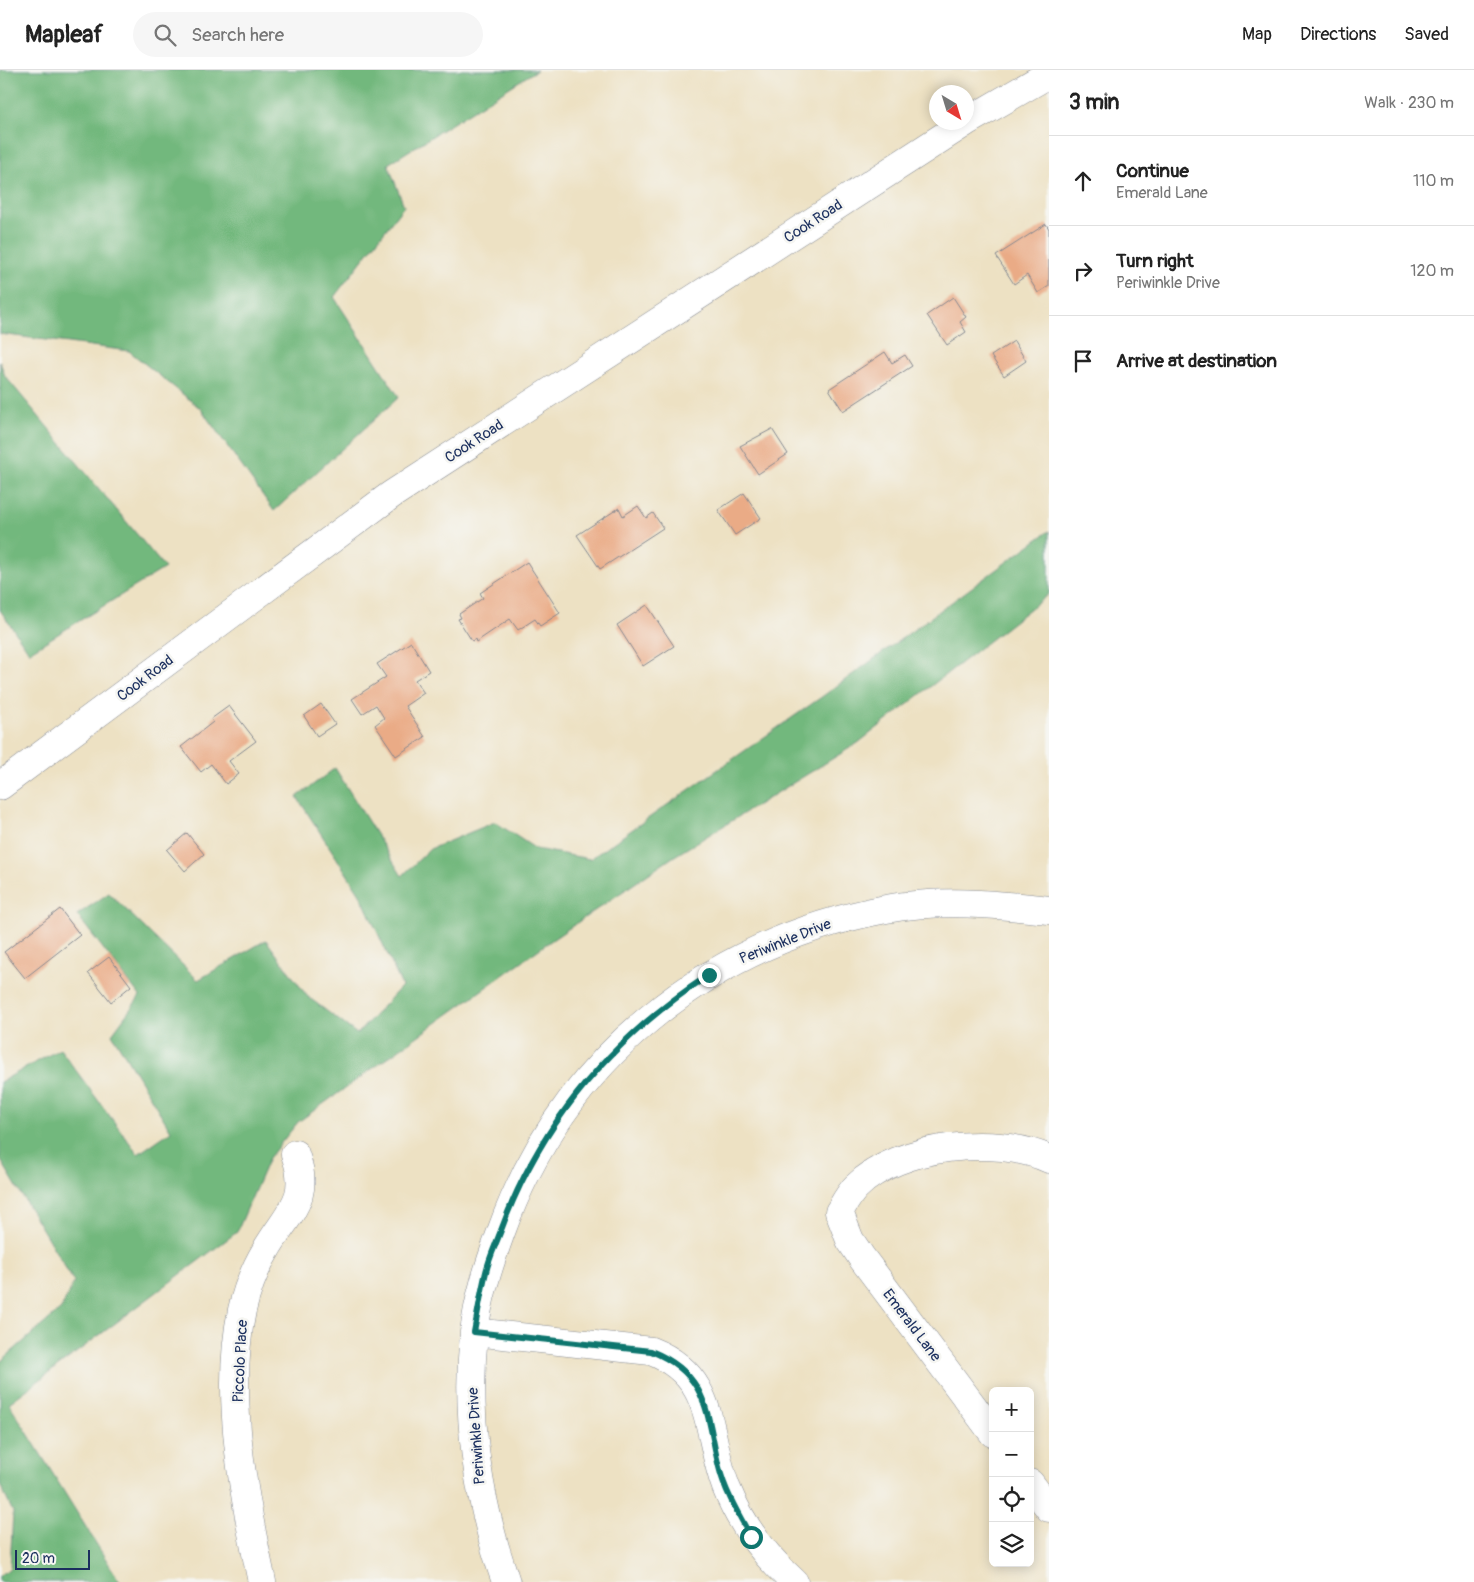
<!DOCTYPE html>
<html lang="en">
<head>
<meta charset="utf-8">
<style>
  :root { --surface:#fff; --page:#f6f6f6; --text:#222; --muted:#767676; --line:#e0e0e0 }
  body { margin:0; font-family:Pangolin,sans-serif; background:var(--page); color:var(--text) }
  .controls { position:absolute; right:15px; bottom:15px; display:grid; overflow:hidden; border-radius:8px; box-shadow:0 2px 12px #0003 }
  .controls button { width:45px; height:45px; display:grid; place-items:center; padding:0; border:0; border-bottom:1px solid var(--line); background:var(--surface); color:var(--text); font:25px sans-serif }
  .compass { position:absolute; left:929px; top:15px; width:45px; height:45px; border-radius:50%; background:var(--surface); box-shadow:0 2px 12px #0003; rotate:142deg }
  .scale { position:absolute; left:15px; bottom:12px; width:75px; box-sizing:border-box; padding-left:5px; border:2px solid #1b2f5e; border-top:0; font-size:14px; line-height:18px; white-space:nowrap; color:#1b2f5e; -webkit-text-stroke:4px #f6f6f2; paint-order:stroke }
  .stop { position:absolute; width:15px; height:15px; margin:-11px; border:4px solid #0f766e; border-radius:50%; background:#fff }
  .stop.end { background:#0f766e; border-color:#fff; box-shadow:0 1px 5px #0008 }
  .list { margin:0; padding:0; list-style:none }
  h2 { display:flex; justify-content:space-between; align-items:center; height:65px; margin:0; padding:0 20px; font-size:21px }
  h2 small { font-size:16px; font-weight:400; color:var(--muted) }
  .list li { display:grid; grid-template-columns:32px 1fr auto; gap:15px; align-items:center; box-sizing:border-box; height:90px; padding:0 20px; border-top:1px solid var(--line) }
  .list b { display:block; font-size:19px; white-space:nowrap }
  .list p { margin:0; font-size:16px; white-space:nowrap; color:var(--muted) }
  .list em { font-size:16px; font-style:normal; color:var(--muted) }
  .icon { flex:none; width:28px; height:28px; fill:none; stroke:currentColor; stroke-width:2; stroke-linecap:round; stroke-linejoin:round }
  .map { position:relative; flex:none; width:1049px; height:1512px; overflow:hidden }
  header { display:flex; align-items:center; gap:30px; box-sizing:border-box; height:70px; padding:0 25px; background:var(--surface); border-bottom:1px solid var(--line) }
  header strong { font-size:24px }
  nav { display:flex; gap:28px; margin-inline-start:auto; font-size:18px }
  .search { width:350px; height:45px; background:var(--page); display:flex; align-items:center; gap:12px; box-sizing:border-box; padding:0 18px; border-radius:28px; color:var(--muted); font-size:19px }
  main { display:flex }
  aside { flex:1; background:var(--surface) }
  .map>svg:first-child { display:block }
  .forest { fill:#72b87d; stroke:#46746e }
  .building { fill:#eaab86 }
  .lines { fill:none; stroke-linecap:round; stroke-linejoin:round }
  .minor-casing { stroke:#848890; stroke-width:29 }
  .minor { stroke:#fff; stroke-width:28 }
  .route { stroke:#0f766e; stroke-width:6 }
  .labels { text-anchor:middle; stroke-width:5; stroke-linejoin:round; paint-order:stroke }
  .street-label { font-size:15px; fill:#1b2f5e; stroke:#f6f6f2 }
</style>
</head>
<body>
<header>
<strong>Mapleaf</strong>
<div class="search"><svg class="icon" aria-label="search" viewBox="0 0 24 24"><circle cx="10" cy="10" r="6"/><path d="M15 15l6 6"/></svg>Search here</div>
<nav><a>Map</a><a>Directions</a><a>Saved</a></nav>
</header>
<main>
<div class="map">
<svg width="1049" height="1512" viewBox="0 0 1049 1512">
  <rect width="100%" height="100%" fill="#f6f6f2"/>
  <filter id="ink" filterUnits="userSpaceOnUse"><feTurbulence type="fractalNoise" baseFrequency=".02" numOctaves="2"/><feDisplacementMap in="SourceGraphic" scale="10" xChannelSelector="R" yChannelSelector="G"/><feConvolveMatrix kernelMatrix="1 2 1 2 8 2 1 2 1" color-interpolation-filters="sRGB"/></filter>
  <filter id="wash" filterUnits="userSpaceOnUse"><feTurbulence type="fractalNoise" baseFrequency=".0096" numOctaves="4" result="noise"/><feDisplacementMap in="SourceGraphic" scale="20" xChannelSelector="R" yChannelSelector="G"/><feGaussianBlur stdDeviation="1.12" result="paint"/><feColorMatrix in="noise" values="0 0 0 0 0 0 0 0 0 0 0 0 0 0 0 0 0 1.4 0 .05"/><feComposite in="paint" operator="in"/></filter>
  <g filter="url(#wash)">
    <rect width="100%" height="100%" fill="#ede1c3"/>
    <path class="forest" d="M 0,0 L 537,0 L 388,94 L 404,136 L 334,227 L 399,327 L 274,441 L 200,338 L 129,281 L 0,264 Z
      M 0,292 L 5,306 L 165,498 L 29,582 L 0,540 Z
      M 1049,461 L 1049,524 L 858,673 L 673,787 L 549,872 L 298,1052 L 269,1088 L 237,1162 L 9,1333 L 120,1512 L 0,1512 L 0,1506 L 10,1498 L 13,1442 L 0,1415 L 0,1292 L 61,1239 L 74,1212 L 0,1089 L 0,1012 L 60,979 L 138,1084 L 171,1061 L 112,964 L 140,926 L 77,845 L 109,823 L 198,910 L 266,870 L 307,926 L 357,964 L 402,916 L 360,824 L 297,727 L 335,698 L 402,806 L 430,779 L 495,752 L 536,779 L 590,789 L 823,626 Z"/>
    <g id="blocks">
      <path class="building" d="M 1046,154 L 1049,159 L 1049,216 L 1038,223 L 1027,205 L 1014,214 L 996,186 Z
        M 953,227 L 966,247 L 960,252 L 966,262 L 947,275 L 927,245 Z
        M 1014,271 L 1026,291 L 1004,306 L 991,286 Z
        M 885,282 L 892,293 L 905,285 L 912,296 L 843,341 L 829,319 Z
        M 772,359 L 788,384 L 758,404 L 740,376 Z
        M 744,423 L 761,448 L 735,465 L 718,440 Z
        M 638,436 L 646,448 L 653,443 L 663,458 L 600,499 L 577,465 L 619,438 L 623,446 Z
        M 527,492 L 560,543 L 540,556 L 535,549 L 518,560 L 510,549 L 476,572 L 475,569 L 472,571 L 458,549 L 461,548 L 459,544 L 483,528 L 480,523 Z
        M 647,535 L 674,576 L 643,596 L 617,555 Z
        M 411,572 L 429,601 L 415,610 L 424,623 L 405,636 L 425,667 L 396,686 L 375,655 L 384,648 L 376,635 L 362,644 L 352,629 L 386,607 L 377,594 Z
        M 321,634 L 335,654 L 317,666 L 304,646 Z
        M 229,636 L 256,671 L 229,691 L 239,704 L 226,714 L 211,694 L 201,702 L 181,677 L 213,652 L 211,649 Z
        M 187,763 L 204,784 L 185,801 L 167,780 Z
        M 60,839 L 80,865 L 25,908 L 4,882 Z
        M 109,887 L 131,916 L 111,932 L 88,903 Z"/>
    </g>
  </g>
  <g filter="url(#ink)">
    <use href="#blocks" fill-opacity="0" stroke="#848890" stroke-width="1"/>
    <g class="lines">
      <g class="minor-casing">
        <path id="minor" d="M 966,52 L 1049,4
          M 0,716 L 391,425 L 966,52
          M 474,1262 L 651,1281 C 717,1307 705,1362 726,1417 C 741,1455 764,1485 794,1512
          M 993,1363 L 862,1188 L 850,1170 L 839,1142 C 844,1134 849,1124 856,1117 C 899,1074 996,1065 1049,1089
          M 1030,1413 L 1049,1438
          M 262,1512 C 244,1428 224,1326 242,1240 C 247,1219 255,1198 266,1180 C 287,1143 312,1130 295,1084
          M 506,1512 C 478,1431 465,1349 474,1263 C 478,1228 489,1195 501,1162 C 563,989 707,873 886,839 C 940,829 995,834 1049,840"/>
      </g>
      <use href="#minor" class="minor"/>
    </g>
  </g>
  <g class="lines" filter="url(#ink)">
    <path class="route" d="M 709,905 C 611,969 540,1052 500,1163 C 495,1176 489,1189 486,1202 C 481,1222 478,1242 474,1262 L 651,1281 C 710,1305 706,1345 719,1397 C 725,1422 739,1445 751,1467"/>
  </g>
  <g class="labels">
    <g class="street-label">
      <text transform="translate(813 151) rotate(-33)" y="5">Cook Road</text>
      <text transform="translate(474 371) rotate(-33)" y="5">Cook Road</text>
      <text transform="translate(145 608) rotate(-37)" y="5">Cook Road</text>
      <text transform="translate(785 871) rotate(-22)" y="5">Periwinkle Drive</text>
      <text transform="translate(912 1255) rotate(53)" y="5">Emerald Lane</text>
      <text transform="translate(240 1291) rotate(-87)" y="5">Piccolo Place</text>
      <text transform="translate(476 1366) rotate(-94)" y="5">Periwinkle Drive</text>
    </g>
  </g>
</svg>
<div class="controls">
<button>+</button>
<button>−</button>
<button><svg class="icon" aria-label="locate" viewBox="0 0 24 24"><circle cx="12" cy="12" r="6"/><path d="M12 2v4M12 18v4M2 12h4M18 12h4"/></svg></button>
<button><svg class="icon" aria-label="layers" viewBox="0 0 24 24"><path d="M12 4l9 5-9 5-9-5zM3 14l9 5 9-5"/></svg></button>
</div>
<svg class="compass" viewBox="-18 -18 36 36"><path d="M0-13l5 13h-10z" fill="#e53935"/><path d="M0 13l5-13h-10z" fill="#767676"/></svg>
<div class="scale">20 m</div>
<div class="stop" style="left:751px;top:1467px"></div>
<div class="stop end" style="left:709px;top:905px"></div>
</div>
<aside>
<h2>3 min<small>Walk · 230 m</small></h2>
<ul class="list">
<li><svg class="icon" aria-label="ahead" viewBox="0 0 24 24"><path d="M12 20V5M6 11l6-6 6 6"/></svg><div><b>Continue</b><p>Emerald Lane</p></div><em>110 m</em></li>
<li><svg class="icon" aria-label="right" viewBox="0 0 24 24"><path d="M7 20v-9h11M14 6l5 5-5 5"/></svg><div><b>Turn right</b><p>Periwinkle Drive</p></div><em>120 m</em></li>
<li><svg class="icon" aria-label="arrive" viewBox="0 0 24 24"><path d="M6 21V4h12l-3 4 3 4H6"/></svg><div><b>Arrive at destination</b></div></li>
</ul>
</aside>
</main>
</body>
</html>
